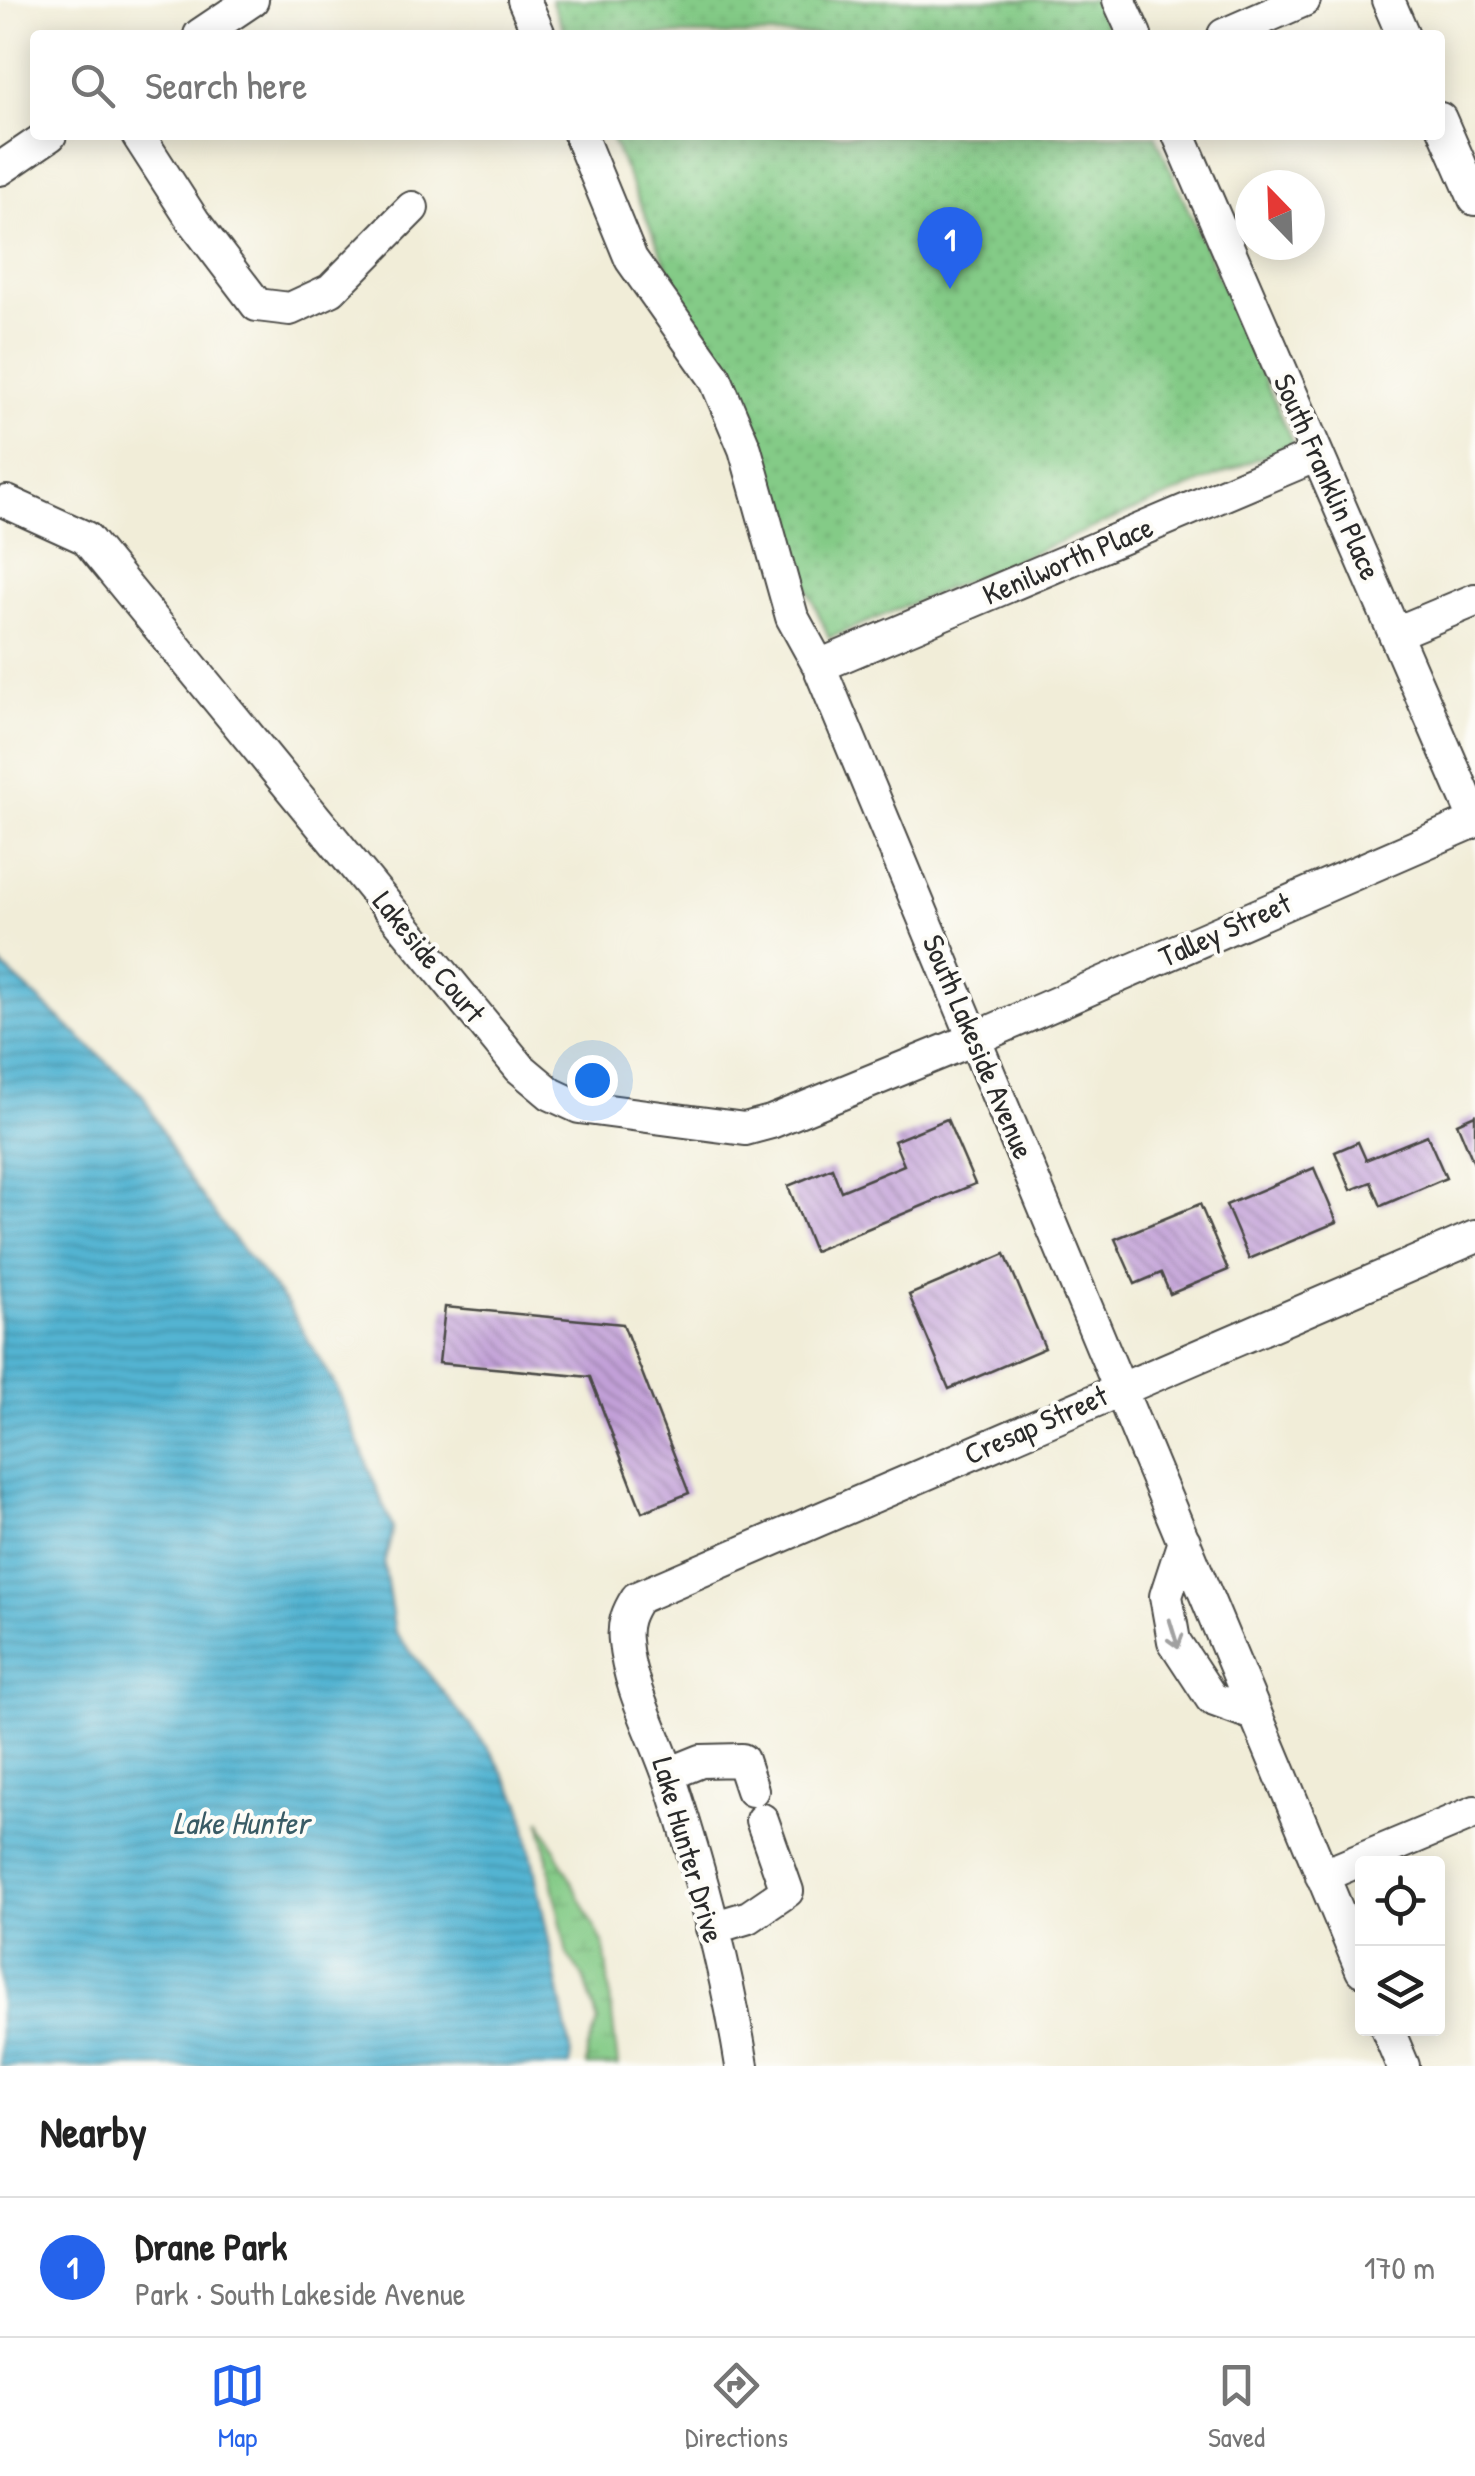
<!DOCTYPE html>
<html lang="en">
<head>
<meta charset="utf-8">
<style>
  :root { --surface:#fff; --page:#f2f2f2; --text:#222; --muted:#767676; --line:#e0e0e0; --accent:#2563eb }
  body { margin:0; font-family:"Patrick Hand",sans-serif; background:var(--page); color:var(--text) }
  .controls { position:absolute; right:30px; bottom:30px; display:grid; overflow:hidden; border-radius:10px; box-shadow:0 5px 25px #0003 }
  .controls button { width:90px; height:90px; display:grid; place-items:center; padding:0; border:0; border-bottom:2px solid var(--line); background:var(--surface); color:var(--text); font:50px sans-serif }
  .compass { position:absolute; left:1235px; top:170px; width:90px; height:90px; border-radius:50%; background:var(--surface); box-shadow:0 5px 25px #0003; rotate:337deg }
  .you { position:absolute; left:592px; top:1080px; width:35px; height:35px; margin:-25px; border:8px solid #fff; border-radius:50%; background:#1a73e8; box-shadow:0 0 0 15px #1a73e833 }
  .badge { display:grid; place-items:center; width:65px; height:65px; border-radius:50%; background:var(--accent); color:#fff; font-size:32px; font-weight:700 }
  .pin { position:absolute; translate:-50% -82px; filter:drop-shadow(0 2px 5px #0008) }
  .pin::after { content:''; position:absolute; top:52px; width:35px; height:30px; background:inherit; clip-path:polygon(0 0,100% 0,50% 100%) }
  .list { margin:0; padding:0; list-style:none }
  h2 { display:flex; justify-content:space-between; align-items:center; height:130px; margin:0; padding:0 40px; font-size:42px }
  h2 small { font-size:32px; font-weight:400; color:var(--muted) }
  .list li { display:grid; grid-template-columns:65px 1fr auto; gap:30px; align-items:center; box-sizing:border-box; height:140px; padding:0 40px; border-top:2px solid var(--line) }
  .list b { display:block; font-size:38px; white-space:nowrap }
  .list p { margin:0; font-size:32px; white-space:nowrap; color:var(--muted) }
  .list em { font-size:32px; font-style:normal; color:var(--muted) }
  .icon { flex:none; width:55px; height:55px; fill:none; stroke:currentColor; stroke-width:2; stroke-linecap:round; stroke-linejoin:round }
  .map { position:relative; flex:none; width:1475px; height:2066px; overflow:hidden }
  .search { position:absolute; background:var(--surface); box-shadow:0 5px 25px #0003; left:30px; right:30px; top:30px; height:110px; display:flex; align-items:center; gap:25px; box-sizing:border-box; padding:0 35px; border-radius:10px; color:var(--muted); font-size:38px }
  .sheet { height:270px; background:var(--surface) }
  nav { display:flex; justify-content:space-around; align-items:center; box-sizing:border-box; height:140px; border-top:2px solid var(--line); background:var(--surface); font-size:28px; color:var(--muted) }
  nav a { display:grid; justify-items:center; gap:5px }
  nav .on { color:var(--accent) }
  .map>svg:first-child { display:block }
  .wetland { fill:url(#wetland-marsh); stroke:#587b59; stroke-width:2.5 }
  .park { fill:url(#park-dots); stroke:#587b59; stroke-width:2.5 }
  .water { fill:url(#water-rules); stroke:#3f707e; stroke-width:2.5 }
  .building { fill:url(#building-back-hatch) }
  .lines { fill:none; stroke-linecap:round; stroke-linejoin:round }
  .minor-casing { stroke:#494845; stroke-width:36 }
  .minor { stroke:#fff; stroke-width:32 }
  .oneway { stroke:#a0a0a0 }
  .labels { text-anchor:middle; stroke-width:8; stroke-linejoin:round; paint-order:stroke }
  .street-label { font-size:30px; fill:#2b2b2b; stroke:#fdfcf7 }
  .water-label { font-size:32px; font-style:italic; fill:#395b65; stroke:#fdfcf7 }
</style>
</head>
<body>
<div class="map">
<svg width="1475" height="2066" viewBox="0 0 1475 2066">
  <defs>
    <pattern id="wetland-marsh" width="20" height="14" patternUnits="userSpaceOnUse" patternTransform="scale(2.5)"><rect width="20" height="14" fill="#84cb87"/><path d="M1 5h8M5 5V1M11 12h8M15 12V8" fill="none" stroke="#72ae75"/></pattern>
    <pattern id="park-dots" width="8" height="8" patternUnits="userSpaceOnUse" patternTransform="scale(2.5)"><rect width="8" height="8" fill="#84cb87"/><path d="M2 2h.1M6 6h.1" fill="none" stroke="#72ae75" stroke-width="1.8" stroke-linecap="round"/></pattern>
    <pattern id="water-rules" width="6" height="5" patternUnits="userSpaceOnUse" patternTransform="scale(2.5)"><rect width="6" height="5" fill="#53b4d2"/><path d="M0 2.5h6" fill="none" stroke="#4593ab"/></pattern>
    <pattern id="building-back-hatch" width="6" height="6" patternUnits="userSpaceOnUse" patternTransform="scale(2.5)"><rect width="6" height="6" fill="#c2a0d8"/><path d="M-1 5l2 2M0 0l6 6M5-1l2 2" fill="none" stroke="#9e83af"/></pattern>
  </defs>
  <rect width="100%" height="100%" fill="#fdfcf7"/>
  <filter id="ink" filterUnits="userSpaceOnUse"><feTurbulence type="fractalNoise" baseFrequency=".01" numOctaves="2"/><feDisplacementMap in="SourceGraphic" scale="20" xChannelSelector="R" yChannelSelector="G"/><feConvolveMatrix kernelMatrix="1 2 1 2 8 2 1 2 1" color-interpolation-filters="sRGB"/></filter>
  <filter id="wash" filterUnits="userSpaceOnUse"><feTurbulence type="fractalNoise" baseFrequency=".0048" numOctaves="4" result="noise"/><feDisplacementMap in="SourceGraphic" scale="40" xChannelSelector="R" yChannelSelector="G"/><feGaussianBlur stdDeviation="2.25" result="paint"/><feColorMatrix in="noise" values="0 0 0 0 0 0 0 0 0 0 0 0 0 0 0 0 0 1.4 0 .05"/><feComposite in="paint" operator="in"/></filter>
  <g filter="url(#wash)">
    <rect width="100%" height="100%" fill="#f1edd8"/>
    <path class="wetland" d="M 540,1820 L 604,1945 L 618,2066 L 586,2066 L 587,2051 L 598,2022 L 585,1980 L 567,1954 Z"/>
    <path class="park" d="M 551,0 L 1094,0 L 1110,35 L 566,35 Z
      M 610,135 L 1155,135 L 1293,444 L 829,638 Z"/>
    <path class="water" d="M 0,964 L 143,1095 L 180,1166 L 224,1227 L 287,1304 L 338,1390 L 393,1529 L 384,1564 L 395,1632 L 492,1753 L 521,1803 L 572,2055 L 570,2066 L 0,2066 Z"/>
    <g id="blocks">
      <path class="building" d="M 1475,1115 L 1475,1166 L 1457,1123 Z
        M 947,1119 L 975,1184 L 814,1251 L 788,1186 L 832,1168 L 841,1191 L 904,1165 L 894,1141 Z
        M 1427,1135 L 1446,1178 L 1381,1206 L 1371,1182 L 1351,1190 L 1335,1152 L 1358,1142 L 1366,1160 Z
        M 1314,1168 L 1337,1222 L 1249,1259 L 1226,1205 Z
        M 1200,1204 L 1228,1270 L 1170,1294 L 1161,1273 L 1135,1284 L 1115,1239 Z
        M 1005,1254 L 1045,1348 L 949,1389 L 909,1295 Z
        M 445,1307 L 623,1324 L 689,1493 L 642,1512 L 590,1377 L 439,1363 Z"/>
    </g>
  </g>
  <g filter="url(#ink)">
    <use href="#blocks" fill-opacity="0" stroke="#494845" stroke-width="2.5"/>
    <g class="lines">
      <g class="minor-casing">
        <path id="minor" d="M 524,0 L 539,35
          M 1119,0 L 1135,35
          M 1388,0 L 1403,35
          M 200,35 L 252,0
          M 1224,35 L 1304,0
          M 1440,119 L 1475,199
          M 138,135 L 194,222 L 257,305 L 290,309 L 331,290 L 412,208
          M 580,135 L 631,259 L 715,378 L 745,449 L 792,617 L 819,666 L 1362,1970
          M 1179,135 L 1475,819
          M 0,169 L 50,135
          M 7,502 L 86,538 L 520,1068 L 551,1094 L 579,1107 L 745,1129 L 771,1122 L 974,1039 L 1475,821
          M 1396,633 L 1475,600
          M 819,666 L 1317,455
          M 1184,1541 L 1166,1596 L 1174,1641 L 1212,1699 L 1256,1715
          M 669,1774 L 701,1761 L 742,1760 L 752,1790
          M 1322,1876 L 1475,1812
          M 712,1928 L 749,1917 L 787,1891 L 762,1820
          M 1387,2028 L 1403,2066
          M 742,2066 C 727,1971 702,1877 672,1785 C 657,1738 629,1690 625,1641 C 623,1624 628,1612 637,1598 L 1475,1237"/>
      </g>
      <use href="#minor" class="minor"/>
    </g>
    <defs><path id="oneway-shaft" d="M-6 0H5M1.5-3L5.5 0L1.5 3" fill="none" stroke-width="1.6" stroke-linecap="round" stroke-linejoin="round" transform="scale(2.5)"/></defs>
    <use class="oneway" href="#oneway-shaft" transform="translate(1174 1634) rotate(73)"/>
  </g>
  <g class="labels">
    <g class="street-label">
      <text transform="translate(1327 477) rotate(66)" y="10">South Franklin Place</text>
      <text transform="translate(1068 561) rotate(-23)" y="10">Kenilworth Place</text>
      <text transform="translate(1225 930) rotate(-24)" y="10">Talley Street</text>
      <text transform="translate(429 957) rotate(51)" y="10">Lakeside Court</text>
      <text transform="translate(978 1047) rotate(67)" y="10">South Lakeside Avenue</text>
      <text transform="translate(1036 1425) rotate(-24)" y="10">Cresap Street</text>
      <text transform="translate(688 1850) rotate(74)" y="10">Lake Hunter Drive</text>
    </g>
    <g class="water-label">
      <text x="241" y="1834">Lake Hunter</text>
    </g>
  </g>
</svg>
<div class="controls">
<button><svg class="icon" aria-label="locate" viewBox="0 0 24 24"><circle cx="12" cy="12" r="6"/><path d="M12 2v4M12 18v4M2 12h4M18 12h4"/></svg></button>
<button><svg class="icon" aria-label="layers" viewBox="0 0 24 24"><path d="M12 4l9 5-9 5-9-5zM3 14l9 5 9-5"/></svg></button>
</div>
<svg class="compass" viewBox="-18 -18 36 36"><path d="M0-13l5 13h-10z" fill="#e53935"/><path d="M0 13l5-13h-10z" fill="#767676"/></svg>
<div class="you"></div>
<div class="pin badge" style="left:950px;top:289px">1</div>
<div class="search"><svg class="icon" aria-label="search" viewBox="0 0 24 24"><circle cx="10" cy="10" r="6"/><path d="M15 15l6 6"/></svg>Search here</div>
</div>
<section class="sheet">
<h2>Nearby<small></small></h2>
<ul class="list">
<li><span class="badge">1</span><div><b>Drane Park</b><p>Park · South Lakeside Avenue</p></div><em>170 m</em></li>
</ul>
</section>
<nav>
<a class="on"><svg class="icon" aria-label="map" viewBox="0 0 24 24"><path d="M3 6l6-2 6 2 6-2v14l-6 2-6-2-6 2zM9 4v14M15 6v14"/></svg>Map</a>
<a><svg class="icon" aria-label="directions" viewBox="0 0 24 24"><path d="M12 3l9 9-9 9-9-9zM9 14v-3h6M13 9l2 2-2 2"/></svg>Directions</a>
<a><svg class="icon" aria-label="saved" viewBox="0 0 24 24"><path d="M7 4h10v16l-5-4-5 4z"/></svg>Saved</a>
</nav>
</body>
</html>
